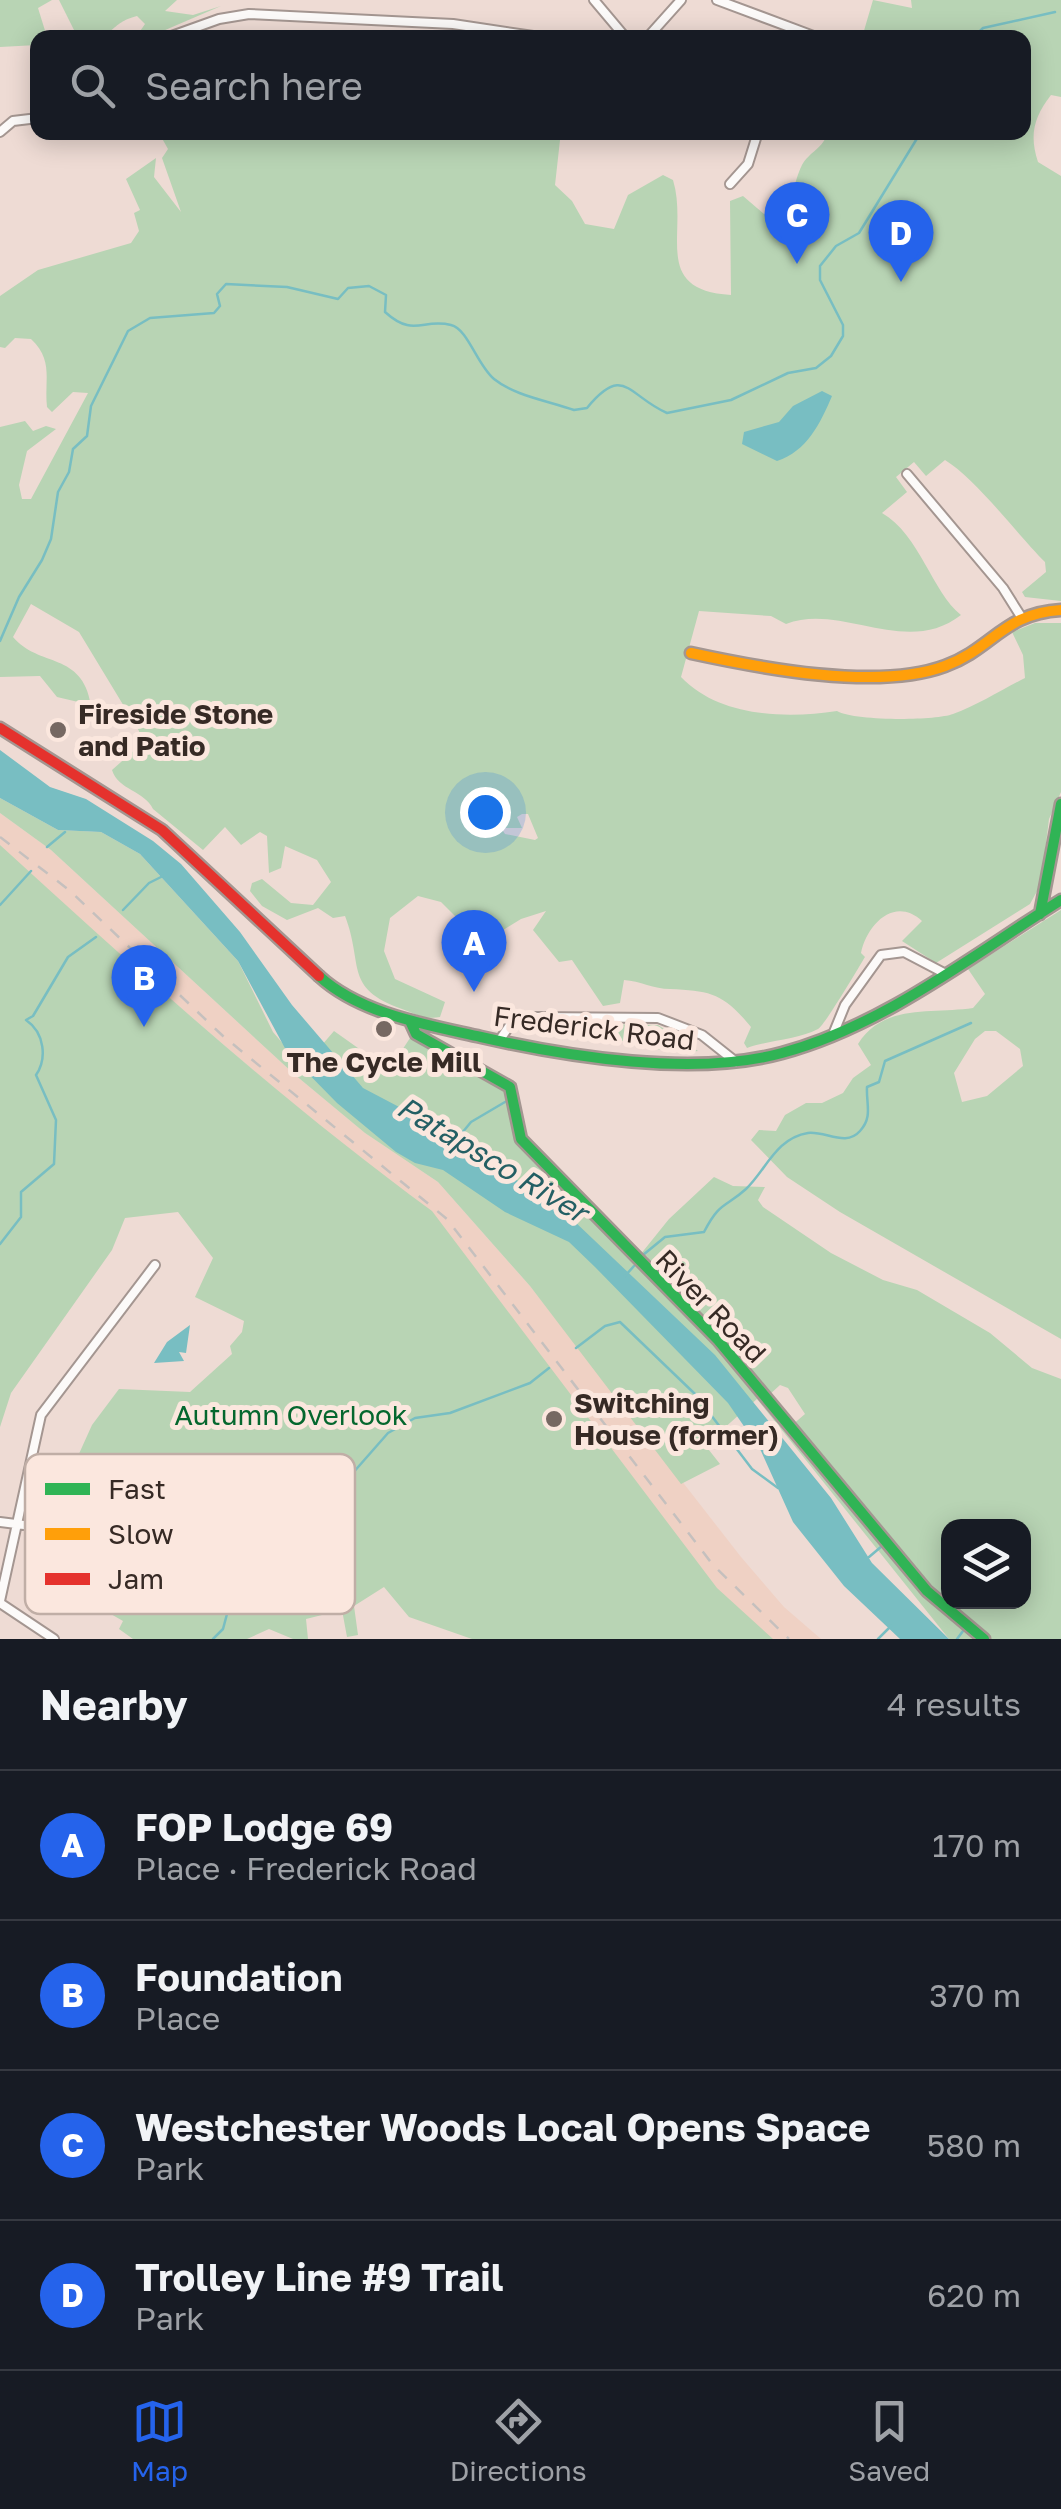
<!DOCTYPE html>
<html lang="en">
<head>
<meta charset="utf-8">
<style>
  :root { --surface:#171b24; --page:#242831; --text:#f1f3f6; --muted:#9ea1a6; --line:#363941; --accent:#2563eb }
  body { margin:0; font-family:"Golos Text",sans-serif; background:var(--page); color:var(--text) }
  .controls { position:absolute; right:30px; bottom:30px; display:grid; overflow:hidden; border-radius:20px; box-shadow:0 5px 25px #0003 }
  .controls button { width:90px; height:90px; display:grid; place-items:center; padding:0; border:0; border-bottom:2px solid var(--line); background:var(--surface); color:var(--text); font:50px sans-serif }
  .you { position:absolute; left:485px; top:812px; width:35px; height:35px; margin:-25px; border:8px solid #fff; border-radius:50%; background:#1a73e8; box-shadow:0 0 0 15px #1a73e833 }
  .badge { display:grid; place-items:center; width:65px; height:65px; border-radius:50%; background:var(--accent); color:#fff; font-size:32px; font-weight:700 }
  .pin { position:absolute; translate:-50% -82px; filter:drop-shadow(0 2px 5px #0008) }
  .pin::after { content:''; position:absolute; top:52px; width:35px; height:30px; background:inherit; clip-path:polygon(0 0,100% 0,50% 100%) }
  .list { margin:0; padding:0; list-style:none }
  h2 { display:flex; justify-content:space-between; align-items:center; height:130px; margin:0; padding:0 40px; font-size:42px }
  h2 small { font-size:32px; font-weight:400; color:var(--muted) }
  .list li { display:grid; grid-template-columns:65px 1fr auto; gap:30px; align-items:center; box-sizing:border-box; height:150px; padding:0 40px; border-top:2px solid var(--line) }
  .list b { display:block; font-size:38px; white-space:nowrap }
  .list p { margin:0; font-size:32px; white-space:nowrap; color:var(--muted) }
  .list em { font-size:32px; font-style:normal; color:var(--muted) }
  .icon { flex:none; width:55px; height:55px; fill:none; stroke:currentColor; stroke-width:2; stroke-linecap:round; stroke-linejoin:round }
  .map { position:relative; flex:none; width:1061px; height:1639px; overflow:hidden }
  .search { position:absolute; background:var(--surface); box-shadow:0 5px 25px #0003; left:30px; right:30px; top:30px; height:110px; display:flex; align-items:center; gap:25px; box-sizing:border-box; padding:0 35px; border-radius:20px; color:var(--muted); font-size:38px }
  .sheet { height:730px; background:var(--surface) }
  nav { display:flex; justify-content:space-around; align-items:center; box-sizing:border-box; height:140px; border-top:2px solid var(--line); background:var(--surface); font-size:28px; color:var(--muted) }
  nav a { display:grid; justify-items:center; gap:5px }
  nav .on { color:var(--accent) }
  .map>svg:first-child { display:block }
  .built { fill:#efd1c4 }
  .green { fill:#b8d4b4; fill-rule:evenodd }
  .water { fill:#78bec2 }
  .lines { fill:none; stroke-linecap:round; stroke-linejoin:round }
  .stream { stroke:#78bec2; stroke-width:2.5 }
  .street-casing { stroke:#a49691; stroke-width:12 }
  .fast-casing { stroke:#a49691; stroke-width:15 }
  .slow-casing { stroke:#a49691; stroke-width:15 }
  .jam-casing { stroke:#a49691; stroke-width:15 }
  .street { stroke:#fcfaf9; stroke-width:8 }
  .fast { stroke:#30b455; stroke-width:10 }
  .slow { stroke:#ff9f0a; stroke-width:10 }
  .jam { stroke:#e5322d; stroke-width:10 }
  .rail { stroke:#c5c0be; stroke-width:2.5; stroke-dasharray:12 12; stroke-linecap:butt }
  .poi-dot { fill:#766862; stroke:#fbe7de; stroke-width:4 }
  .labels { text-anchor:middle; stroke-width:10; stroke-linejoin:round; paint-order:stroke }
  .poi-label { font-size:28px; font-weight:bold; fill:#362a25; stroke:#fbe7de; text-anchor:start }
  .street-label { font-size:28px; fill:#362a25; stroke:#fbe7de }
  .park-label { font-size:28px; fill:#05672e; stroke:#fbe7de }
  .water-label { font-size:30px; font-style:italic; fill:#245f64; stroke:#fbe7de }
  .key { fill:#fbe7de; stroke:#c0aea6; stroke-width:2.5 }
  .key-label { font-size:28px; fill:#362a25 }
</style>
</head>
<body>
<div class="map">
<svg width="1061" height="1639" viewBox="0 0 1061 1639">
  <rect width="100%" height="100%" fill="#eedbd4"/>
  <path class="built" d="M 0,813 L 51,850 L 294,1074 L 365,1133 L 438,1182 L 530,1286 L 741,1557 L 784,1607 L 821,1639 L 760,1639 L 700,1585 L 469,1292 L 482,1279 L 329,1135 L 0,853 Z"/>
  <path class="green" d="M 0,0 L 52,0 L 38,8 L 47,37 L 38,38 L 37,45 L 0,47 Z
    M 59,0 L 177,0 L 165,11 L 193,15 L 221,6 L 149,37 L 136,37 L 145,24 L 137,16 C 108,23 119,38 78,38 Z
    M 873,0 L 912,8 L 911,0 L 1061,0 L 1061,97 L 1051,95 C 1034,117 1029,135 1038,162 L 1061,176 L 1061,601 L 1025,597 L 1022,592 L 1046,572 L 1045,562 C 1017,534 976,479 945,460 L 926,476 L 914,462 L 896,477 L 907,492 L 882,513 C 920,535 932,592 961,615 C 906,658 841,602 786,624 L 771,616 L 699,611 L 681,677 C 719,717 786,719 837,711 C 854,721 934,721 953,714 C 978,705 1001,690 1025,678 L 1023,655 L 1012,632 L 1035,623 L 1061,623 L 1061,792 L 1049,819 L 1041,884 L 1030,904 L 936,963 L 902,941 L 922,921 C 895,896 867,924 861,953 L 865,957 C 857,970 825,1025 818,1029 C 797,1040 769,1040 747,1048 L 744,1043 L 751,1027 C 723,993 711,991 670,989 C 654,989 640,981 624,980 L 620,1003 L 603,1006 L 572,960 L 559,962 L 533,930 L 546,911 L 521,919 L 482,943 L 441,902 L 418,896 L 390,918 L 384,951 L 395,979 L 445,1002 L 440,1017 C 426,1020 415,1014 402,1009 C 343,988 364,965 345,916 L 333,918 L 318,908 L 287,920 L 262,906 L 250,891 L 252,883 L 262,879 L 291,903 L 313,905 L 331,882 L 317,860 L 285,846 L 281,868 L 269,873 L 267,836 L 260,832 L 241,845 L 225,827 L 203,850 L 153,809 C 145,791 118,790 112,770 L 139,746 L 139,731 L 79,632 L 31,604 L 13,637 C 39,668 82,651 91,705 L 57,697 L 40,676 L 0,677 L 0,427 L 25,421 L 33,431 L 46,426 L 56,429 L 27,451 L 19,485 L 22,499 L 31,499 L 88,393 L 73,392 L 52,412 L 47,407 C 44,379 54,361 31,339 L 15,338 L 5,348 L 0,347 L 0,296 L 38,270 L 131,243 L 139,231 L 134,213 L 140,210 L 126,179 L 156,158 L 154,177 L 181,212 L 162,158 L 168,149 L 159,133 L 554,133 L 560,140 L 555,185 L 572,201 L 585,224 L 614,229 L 628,195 L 663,175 L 673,180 C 689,232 650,290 731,295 L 730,201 L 743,196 L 779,227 C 793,208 792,185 802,165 C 809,152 824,148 827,133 L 1024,132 L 1024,38 L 848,37 L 863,34 ZM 522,814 L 528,814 L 538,838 L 535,840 L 505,834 L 501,828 L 522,828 L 517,817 Z
    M 0,798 L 58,830 L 101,832 L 140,854 L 238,961 L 273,1032 L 303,1067 L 334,1031 L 389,1070 L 412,1035 L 506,1089 L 513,1133 L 636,1266 L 648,1257 L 640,1255 L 669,1219 L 714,1177 L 733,1186 L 765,1187 L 758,1200 L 763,1207 L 831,1253 L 883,1280 L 917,1290 L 990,1333 L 1032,1368 L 1061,1379 L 1061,1639 L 949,1639 L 757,1399 L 705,1445 L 720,1464 L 681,1484 L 530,1286 L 438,1182 L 365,1133 L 294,1074 L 51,850 L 0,813 ZM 780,1385 L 788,1388 L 805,1414 L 791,1426 L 768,1396 ZM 948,1526 L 1024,1526 L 1024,1602 L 948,1602 Z
    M 0,845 C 139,972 280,1100 432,1211 L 717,1588 L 773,1639 L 472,1639 L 409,1617 L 384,1587 L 354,1606 L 358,1635 L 347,1637 L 342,1610 L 306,1619 L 308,1639 L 293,1639 L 269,1629 L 247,1639 L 133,1639 L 119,1629 L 123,1621 L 62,1586 L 62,1580 C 93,1580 126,1582 155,1571 C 168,1567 172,1551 184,1547 C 215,1536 247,1553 274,1530 L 267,1499 L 223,1501 L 142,1468 L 86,1472 L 73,1467 L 92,1425 L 119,1389 L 190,1392 L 232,1354 L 230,1346 L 242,1332 L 244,1321 L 195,1297 L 213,1258 L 178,1212 L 125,1218 L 112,1250 L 11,1393 L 0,1427 Z
    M 1061,910 L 1061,1339 L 840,1212 L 787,1177 L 751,1140 L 759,1130 L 776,1131 L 785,1115 L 806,1103 L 822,1103 L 843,1093 L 853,1078 L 871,1065 L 858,1044 C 883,1003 934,1014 973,1008 L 985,994 L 968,969 ZM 985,1031 L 996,1031 L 1020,1049 L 1023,1066 L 987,1096 L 962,1102 L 954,1073 L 975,1039 Z
    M 526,1023 L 658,1025 L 698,1051 C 666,1056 635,1042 604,1037 C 576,1033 553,1032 526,1023 Z"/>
  <path class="water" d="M 822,391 L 832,396 C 820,424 807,451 777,461 L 742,444 L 744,432 L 779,422 L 793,406 Z
    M 0,750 L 50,787 L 86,799 L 153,841 L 181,864 L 240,932 L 292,1005 L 363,1088 L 422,1119 L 479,1161 L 544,1194 L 573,1220 L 715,1355 L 831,1498 L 872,1563 L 949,1639 L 900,1639 L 844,1586 L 793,1522 L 761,1451 L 728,1403 L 595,1267 L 569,1242 L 505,1212 L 443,1170 L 415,1163 L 396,1152 L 337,1103 L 287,1052 L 238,961 L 140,854 L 101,832 L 58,830 L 0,798 Z
    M 190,1325 L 186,1353 L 179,1352 L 184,1361 L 154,1363 L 167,1342 Z"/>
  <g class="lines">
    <path class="stream" d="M 973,38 L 983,28 L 1055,12
      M 0,641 L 19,597 L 42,560 L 51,539 L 58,492 L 69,472 L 73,449 L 87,436 L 91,406 L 128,331 L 150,318 L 214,313 L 220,306 L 217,294 L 226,284 L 287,287 L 338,299 L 348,288 L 369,286 L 386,295 L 385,312 C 414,338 422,318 451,325 C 468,329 477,365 494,379 C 515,396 549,401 574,410 L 587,408 C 624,363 628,396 667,413 L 731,400 L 788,373 L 816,368 L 831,356 L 843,336 L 843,325 L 820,280 L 820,266 L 836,246 L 859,233 L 921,132
      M 47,847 L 65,832
      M 0,905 L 31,871
      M 123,910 L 149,883 L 163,876
      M 453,1144 L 471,1122 L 505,1102
      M 0,1244 L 21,1217 L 21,1192 L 54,1164 L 56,1120 L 36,1075 C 47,1059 45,1033 26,1020 L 33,1016 L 68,957 L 96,937
      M 643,1255 L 665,1237 L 704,1232 C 720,1201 725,1208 746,1189 C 766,1170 776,1138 808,1133 C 826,1131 846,1147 860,1131 C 873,1117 866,1104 867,1087 L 879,1082 L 885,1061 L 971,1023
      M 625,1276 L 634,1266
      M 576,1348 L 605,1326 L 620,1322 L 695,1394 L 752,1469 L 778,1488
      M 869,1557 L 882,1546
      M 213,1639 L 223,1629 L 235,1584 L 245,1581 L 254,1588 C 267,1547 262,1529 316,1528 L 330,1499 L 388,1433 L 415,1418 L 450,1413 L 530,1383 L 549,1368
      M 878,1639 L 891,1626
      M 957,1639 L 963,1631"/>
    <g class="street-casing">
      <path id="street" d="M 594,0 L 626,38
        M 717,0 L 819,38
        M 166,38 L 219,19 L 249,14 L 453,24 L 547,38
        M 647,38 L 681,0
        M 0,132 L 13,121 L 38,118
        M 730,184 L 748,164 L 758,132
        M 907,474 L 1003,588 L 1020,615
        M 834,1032 L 845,1005 L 881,955 L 904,952 L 944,973
        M 499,1041 L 510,1025 L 532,1017 L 658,1018 L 702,1035 L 736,1062
        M 0,1522 L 87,1533 L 156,1522
        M 0,1601 L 41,1415 L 155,1265
        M 0,1603 L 54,1639"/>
    </g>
    <g class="fast-casing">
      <path id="fast" d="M 1040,914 L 1061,804
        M 319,976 C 360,1014 428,1025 481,1037 C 569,1057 695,1077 782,1053 C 883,1026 973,955 1061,900
        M 410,1021 L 416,1034 L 510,1087 L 521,1139 L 718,1340 L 927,1591 L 984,1639"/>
    </g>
    <g class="slow-casing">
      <path id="slow" d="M 691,653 C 760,668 878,691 945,666 C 992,649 1004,613 1061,610"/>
    </g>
    <g class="jam-casing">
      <path id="jam" d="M 0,728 L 162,830 L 319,976"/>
    </g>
    <use href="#street" class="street"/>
    <use href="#fast" class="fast"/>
    <use href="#slow" class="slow"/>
    <use href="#jam" class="jam"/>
    <path class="rail" d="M 0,837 L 69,890 L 223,1036 L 447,1219 L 713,1565 L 789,1639"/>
  </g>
  <g class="poi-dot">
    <circle cx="58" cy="730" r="10"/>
    <circle cx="384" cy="1029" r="10"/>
    <circle cx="554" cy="1419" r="10"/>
  </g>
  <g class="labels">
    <g class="poi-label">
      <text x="78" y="724">Fireside Stone<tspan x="78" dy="32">and Patio</tspan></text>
      <text x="384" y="1072" text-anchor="middle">The Cycle Mill</text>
      <text x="574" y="1413">Switching<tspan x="574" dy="32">House (former)</tspan></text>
    </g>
    <g class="street-label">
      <text transform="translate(594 1028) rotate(7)" y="10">Frederick Road</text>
      <text transform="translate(711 1306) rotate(46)" y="10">River Road</text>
    </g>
    <g class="park-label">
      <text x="291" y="1425">Autumn Overlook</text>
    </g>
    <g class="water-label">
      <text transform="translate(492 1160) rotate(31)" y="10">Patapsco River</text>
    </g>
  </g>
  <rect x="25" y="1454" width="330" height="160" rx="15" class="key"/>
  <rect x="45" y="1483" width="45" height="12" fill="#30b455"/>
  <rect x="45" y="1528" width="45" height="12" fill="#ff9f0a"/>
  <rect x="45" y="1573" width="45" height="12" fill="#e5322d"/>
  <g class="key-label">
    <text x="108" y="1499">Fast</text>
    <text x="108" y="1544">Slow</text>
    <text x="108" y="1589">Jam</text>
  </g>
</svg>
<div class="controls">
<button><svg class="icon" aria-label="layers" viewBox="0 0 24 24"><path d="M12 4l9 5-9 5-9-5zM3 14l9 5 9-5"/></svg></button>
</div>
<div class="you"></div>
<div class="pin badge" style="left:474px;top:992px">A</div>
<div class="pin badge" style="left:144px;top:1027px">B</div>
<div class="pin badge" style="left:797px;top:264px">C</div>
<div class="pin badge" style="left:901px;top:282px">D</div>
<div class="search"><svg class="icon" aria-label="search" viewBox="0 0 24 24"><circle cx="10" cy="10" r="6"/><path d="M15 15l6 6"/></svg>Search here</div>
</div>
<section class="sheet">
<h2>Nearby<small>4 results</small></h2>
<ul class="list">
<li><span class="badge">A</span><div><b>FOP Lodge 69</b><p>Place · Frederick Road</p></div><em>170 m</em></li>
<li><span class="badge">B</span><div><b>Foundation</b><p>Place</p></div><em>370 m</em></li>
<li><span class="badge">C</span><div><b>Westchester Woods Local Opens Space</b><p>Park</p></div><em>580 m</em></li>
<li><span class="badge">D</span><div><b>Trolley Line #9 Trail</b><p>Park</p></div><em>620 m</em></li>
</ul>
</section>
<nav>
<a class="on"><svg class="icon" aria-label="map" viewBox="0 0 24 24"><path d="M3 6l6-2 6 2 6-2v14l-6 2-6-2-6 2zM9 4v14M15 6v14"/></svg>Map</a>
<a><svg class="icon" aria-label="directions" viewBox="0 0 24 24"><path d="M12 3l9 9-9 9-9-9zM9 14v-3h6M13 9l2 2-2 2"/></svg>Directions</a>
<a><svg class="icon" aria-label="saved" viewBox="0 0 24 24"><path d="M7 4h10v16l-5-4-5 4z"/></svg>Saved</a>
</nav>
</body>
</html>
